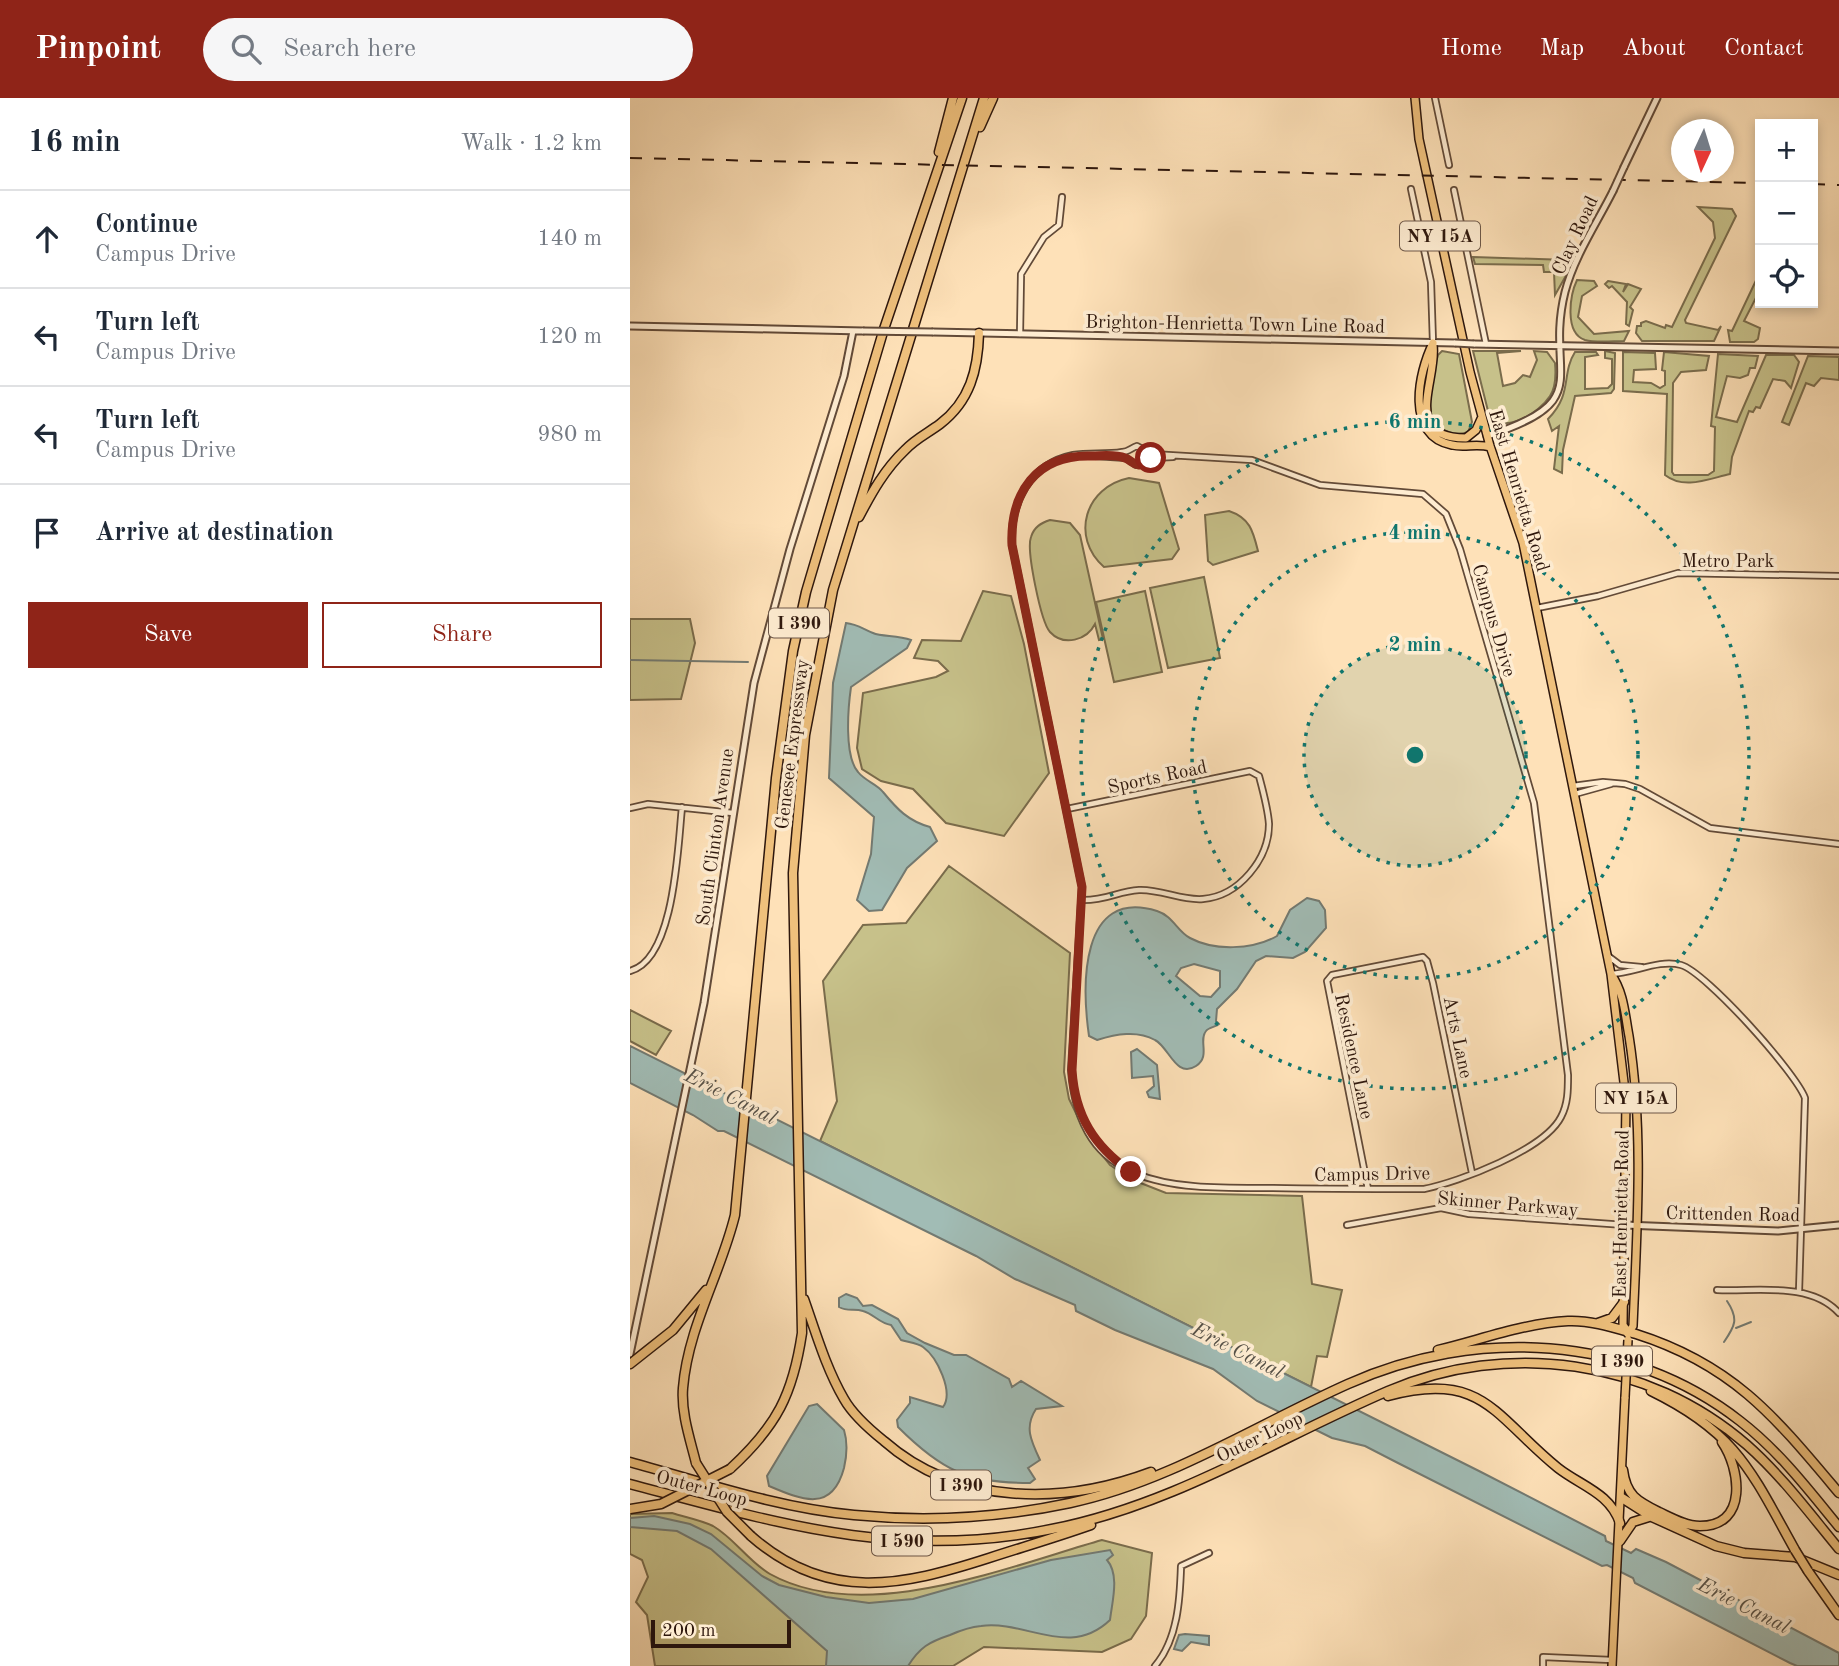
<!DOCTYPE html>
<html lang="en">
<head>
<meta charset="utf-8">
<style>
  :root { --surface:#fff; --page:#f6f6f7; --text:#1f2937; --muted:#747a83; --line:#e0e1e3; --accent:#8f2418 }
  body { margin:0; font-family:"Old Standard TT",serif; background:var(--page); color:var(--text) }
  .controls { position:absolute; right:21px; top:21px; display:grid; overflow:hidden; border-radius:0px; box-shadow:0 4px 10px #0003 }
  .controls button { width:63px; height:63px; display:grid; place-items:center; padding:0; border:0; border-bottom:2px solid var(--line); background:var(--surface); color:var(--text); font:35px sans-serif }
  .compass { position:absolute; left:1041px; top:21px; width:63px; height:63px; border-radius:50%; background:var(--surface); box-shadow:0 4px 10px #0003; rotate:184deg }
  .scale { position:absolute; left:21px; bottom:18px; width:140px; box-sizing:border-box; padding-left:7px; border:4px solid #2e170d; border-top:0; font-size:19px; line-height:24px; white-space:nowrap; color:#2e170d; -webkit-text-stroke:5px #feecd1; paint-order:stroke }
  .stop { position:absolute; width:21px; height:21px; margin:-16px; border:5px solid #8f2418; border-radius:50%; background:#fff }
  .stop.end { background:#8f2418; border-color:#fff; box-shadow:0 2px 7px #0008 }
  .list { margin:0; padding:0; list-style:none }
  h2 { display:flex; justify-content:space-between; align-items:center; height:91px; margin:0; padding:0 28px; font-size:30px }
  h2 small { font-size:23px; font-weight:400; color:var(--muted) }
  .list li { display:grid; grid-template-columns:46px 1fr auto; gap:21px; align-items:center; box-sizing:border-box; height:98px; padding:0 28px; border-top:2px solid var(--line) }
  .list b { display:block; font-size:26px; white-space:nowrap }
  .list p { margin:0; font-size:23px; white-space:nowrap; color:var(--muted) }
  .list em { font-size:23px; font-style:normal; color:var(--muted) }
  .actions { display:flex; gap:14px; padding:21px 28px }
  .actions a { flex:1; padding:16px 0; border:2px solid var(--accent); border-radius:0px; text-align:center; font-size:24px; color:var(--accent) }
  .actions .main { background:var(--accent); color:#fff }
  .icon { flex:none; width:38px; height:38px; fill:none; stroke:currentColor; stroke-width:2; stroke-linecap:round; stroke-linejoin:round }
  .map { position:relative; flex:none; width:1209px; height:1568px; overflow:hidden }
  header { display:flex; align-items:center; gap:42px; box-sizing:border-box; height:98px; padding:0 35px; background:var(--accent); color:#fff }
  header strong { font-size:33px }
  nav { display:flex; gap:38px; margin-inline-start:auto; font-size:24px }
  .search { width:490px; height:63px; background:var(--page); display:flex; align-items:center; gap:18px; box-sizing:border-box; padding:0 24px; border-radius:38px; color:var(--muted); font-size:26px }
  main { display:flex }
  aside { flex:1; background:var(--surface) }
  .map>svg:first-child { display:block }
  .green { fill:#c7c18a; stroke:#7a6c4c; stroke-width:2 }
  .water { fill:#a1bcb5; stroke:#737a72; stroke-width:2; fill-rule:evenodd }
  .lines { fill:none; stroke-linecap:round; stroke-linejoin:round }
  .stream { stroke:#737a72; stroke-width:2 }
  .minor-casing { stroke:#624a38; stroke-width:8 }
  .tertiary-casing { stroke:#624a38; stroke-width:9 }
  .primary-casing { stroke:#2e170d; stroke-width:10 }
  .motorway-casing { stroke:#2e170d; stroke-width:11 }
  .minor { stroke:#feecd1; stroke-width:4.5 }
  .tertiary { stroke:#feecd1; stroke-width:5 }
  .primary { stroke:#efc07c; stroke-width:7 }
  .motorway { stroke:#efc07c; stroke-width:8 }
  .rail { stroke:#2e170d; stroke-width:2; stroke-dasharray:12 12; stroke-linecap:butt }
  .tertiary-bridge-casing { stroke:#624a38; stroke-width:9; stroke-linecap:butt }
  .primary-bridge-casing { stroke:#2e170d; stroke-width:10; stroke-linecap:butt }
  .motorway-bridge-casing { stroke:#2e170d; stroke-width:11; stroke-linecap:butt }
  .tertiary-bridge { stroke:#feecd1; stroke-width:5 }
  .primary-bridge { stroke:#efc07c; stroke-width:7 }
  .motorway-bridge { stroke:#efc07c; stroke-width:8 }
  .route { stroke:#8f2418; stroke-width:9 }
  .ring { fill:none; stroke:#0f766e; stroke-width:3.5; stroke-dasharray:3.5 7 }
  .labels { text-anchor:middle; stroke-width:7; stroke-linejoin:round; paint-order:stroke }
  .shield { fill:#feecd1; stroke:#6c5748; stroke-width:2 }
  .shield-label { font-size:18px; font-weight:bold; fill:#2e170d }
  .street-label { font-size:19px; fill:#2e170d; stroke:#feecd1 }
  .water-label { font-size:21px; font-style:italic; fill:#565148; stroke:#feecd1 }
  .centre { fill:#0f766e; stroke:#feecd1; stroke-width:3.5 }
  .ring-label { font-size:21px; text-anchor:middle; font-weight:bold; fill:#0f766e; stroke:#feecd1; stroke-width:7; stroke-linejoin:round; paint-order:stroke }
</style>
</head>
<body>
<header>
<strong>Pinpoint</strong>
<div class="search"><svg class="icon" aria-label="search" viewBox="0 0 24 24"><circle cx="10" cy="10" r="6"/><path d="M15 15l6 6"/></svg>Search here</div>
<nav><a>Home</a><a>Map</a><a>About</a><a>Contact</a></nav>
</header>
<main>
<aside>
<h2>16 min<small>Walk · 1.2 km</small></h2>
<ul class="list">
<li><svg class="icon" aria-label="ahead" viewBox="0 0 24 24"><path d="M12 20V5M6 11l6-6 6 6"/></svg><div><b>Continue</b><p>Campus Drive</p></div><em>140 m</em></li>
<li><svg class="icon" aria-label="left" viewBox="0 0 24 24"><path d="M17 20v-9H6M10 6l-5 5 5 5"/></svg><div><b>Turn left</b><p>Campus Drive</p></div><em>120 m</em></li>
<li><svg class="icon" aria-label="left" viewBox="0 0 24 24"><path d="M17 20v-9H6M10 6l-5 5 5 5"/></svg><div><b>Turn left</b><p>Campus Drive</p></div><em>980 m</em></li>
<li><svg class="icon" aria-label="arrive" viewBox="0 0 24 24"><path d="M6 21V4h12l-3 4 3 4H6"/></svg><div><b>Arrive at destination</b></div></li>
</ul>
<div class="actions"><a class="main">Save</a><a>Share</a></div>
</aside>
<div class="map">
<svg width="1209" height="1568" viewBox="0 0 1209 1568">
  <rect width="100%" height="100%" fill="#fee1b8"/>
  <filter id="stains"><feTurbulence type="fractalNoise" baseFrequency=".00286" numOctaves="4"/><feColorMatrix values="0 0 0 0 .2 0 0 0 0 .09 0 0 0 0 .02 0 0 0 .5 -.17"/></filter>
  <radialGradient id="worn" r=".72"><stop offset=".6" stop-color="#630" stop-opacity="0"/><stop offset="1" stop-color="#630" stop-opacity=".3"/></radialGradient>
  <path class="green" d="M 1068,109 L 1102,111 L 1106,118 L 1055,222 L 1056,225 L 1088,232 L 1091,228 L 1084,243 L 1012,243 L 1006,235 L 1007,228 L 1011,228 L 1011,225 L 1016,223 L 1035,230 L 1036,227 L 1042,229 L 1085,140 L 1083,124 Z
    M 843,159 L 938,162 L 942,167 L 925,197 L 924,174 L 914,174 L 913,167 L 845,166 Z
    M 1130,174 L 1130,192 L 1114,223 L 1130,230 L 1128,241 L 1124,244 L 1100,244 L 1098,232 L 1102,233 Z
    M 947,182 L 964,183 L 967,188 L 952,198 L 948,219 L 964,236 L 999,233 L 994,243 C 983,243 966,245 955,242 C 934,235 940,197 947,182 Z
    M 978,183 L 996,186 L 993,194 L 998,186 L 1011,191 L 1000,209 L 1003,212 L 999,228 L 996,226 L 997,204 L 982,188 L 979,190 L 975,186 Z
    M 812,253 L 829,256 L 842,324 L 838,334 C 830,337 824,337 816,333 C 785,321 802,280 808,257 Z
    M 843,253 L 891,253 L 867,255 L 873,288 L 885,285 L 893,277 L 900,279 L 907,262 L 904,253 L 917,254 L 925,265 C 926,276 926,289 920,298 C 909,315 874,337 859,317 Z
    M 975,253 L 985,255 L 984,291 L 981,295 L 945,298 L 933,352 L 932,375 L 924,371 L 929,328 L 922,333 L 918,321 C 943,296 931,276 945,254 L 966,254 L 968,257 L 955,259 L 955,291 L 978,290 L 982,286 L 982,261 L 975,260 Z
    M 993,254 L 1025,255 L 1026,271 L 1004,272 L 1003,284 L 1021,285 L 1030,290 L 1035,287 L 1035,273 L 1032,272 L 1034,254 L 1079,258 L 1076,272 L 1051,274 L 1043,285 L 1042,374 L 1044,377 L 1078,377 L 1084,373 L 1085,329 L 1081,328 L 1088,256 L 1128,258 L 1125,270 L 1120,270 L 1118,277 L 1110,280 L 1097,278 L 1086,319 L 1107,324 L 1136,257 L 1164,257 L 1169,264 L 1161,290 L 1155,283 L 1143,281 L 1130,310 L 1126,309 L 1123,314 L 1119,313 L 1102,359 L 1100,376 C 1078,381 1054,392 1035,377 L 1037,296 L 993,293 Z
    M 1178,258 L 1209,259 L 1209,282 L 1191,280 L 1184,288 L 1176,285 L 1159,327 L 1152,324 Z
    M 499,380 L 529,385 L 549,451 L 542,461 L 474,469 C 440,439 455,389 499,380 Z
    M 599,413 C 620,420 623,433 628,453 L 583,467 L 578,463 L 575,417 Z
    M 420,422 L 440,425 L 450,437 L 473,541 L 469,542 L 465,526 C 457,542 434,549 420,534 C 411,524 396,452 401,439 C 404,429 411,425 420,422 Z
    M 574,479 L 590,560 L 538,570 L 520,490 Z
    M 353,493 L 381,498 L 394,546 L 419,675 L 374,738 L 316,725 L 283,691 L 251,683 L 232,671 L 227,650 L 233,595 L 306,579 L 318,573 L 308,563 L 284,560 L 292,542 L 331,543 Z
    M 515,493 L 532,574 L 484,584 L 466,504 Z
    M 0,521 L 60,521 L 65,545 L 51,601 L 0,602 Z
    M 319,768 L 440,855 L 434,974 L 439,1001 L 457,1038 L 480,1067 L 503,1082 L 536,1095 L 672,1098 L 682,1186 L 712,1192 L 697,1259 L 687,1258 L 681,1289 L 190,1043 L 207,1003 L 193,883 L 233,827 L 276,825 Z
    M 0,912 L 41,933 L 26,957 L 0,943 Z
    M 42,1415 C 54,1419 71,1422 83,1428 C 104,1440 119,1464 140,1476 C 234,1528 377,1469 472,1442 L 522,1455 L 516,1518 L 501,1541 L 472,1554 L 354,1549 L 323,1568 L 25,1568 L 17,1517 L 6,1504 L 18,1479 L 12,1462 L 0,1456 L 0,1416 Z"/>
  <path class="water" d="M 216,525 C 227,526 233,531 243,535 C 252,539 267,537 281,542 L 277,550 L 221,589 C 218,610 214,658 228,674 C 235,683 247,686 253,694 C 267,711 278,723 300,729 L 307,743 L 277,770 L 252,812 L 239,813 L 227,802 L 241,756 L 244,719 L 199,680 L 203,585 Z
    M 677,800 L 689,803 L 695,812 L 696,830 L 675,854 L 663,860 L 636,858 L 626,863 L 607,891 L 587,911 L 586,923 L 589,926 C 586,929 579,929 576,933 C 568,943 581,958 566,968 C 546,981 539,949 525,942 C 507,932 486,936 467,942 L 459,938 C 452,889 449,789 527,813 C 543,818 547,833 560,840 C 584,853 622,852 647,838 L 660,812 ZM 564,866 L 590,873 L 590,889 L 581,899 L 570,898 L 546,878 L 551,870 Z
    M 0,948 L 849,1373 L 975,1438 L 976,1443 L 1001,1455 L 1006,1451 L 1036,1464 L 1209,1555 L 1209,1568 L 1167,1568 L 1160,1565 L 1005,1485 L 1003,1480 L 977,1467 L 972,1468 L 768,1365 L 735,1348 L 702,1340 L 627,1303 L 583,1271 L 485,1232 L 446,1213 L 445,1207 L 385,1181 L 346,1158 L 94,1033 L 88,1033 L 63,1017 L 0,985 Z
    M 507,951 L 527,967 L 530,1001 L 519,999 L 517,994 L 524,988 L 523,978 L 502,980 L 501,954 Z
    M 216,1196 L 227,1200 L 233,1208 L 242,1207 L 268,1221 L 277,1235 L 295,1245 L 324,1257 L 336,1257 L 379,1281 L 382,1289 L 391,1283 L 432,1308 L 406,1311 C 394,1329 401,1343 410,1362 L 398,1370 L 405,1381 L 400,1385 C 338,1385 312,1373 268,1329 L 267,1322 L 280,1305 L 280,1299 L 313,1309 C 324,1294 307,1259 293,1249 C 288,1245 277,1244 271,1242 L 261,1227 C 249,1225 244,1216 233,1213 C 224,1210 218,1214 209,1209 L 209,1200 Z
    M 187,1306 L 214,1332 C 218,1345 217,1357 214,1370 C 202,1415 172,1402 139,1388 L 137,1378 L 179,1308 Z
    M 24,1418 L 60,1426 L 81,1436 L 132,1478 L 149,1487 L 196,1499 L 239,1505 L 283,1501 L 421,1462 L 480,1452 L 483,1457 L 477,1462 C 490,1477 482,1504 480,1522 C 439,1561 397,1522 351,1528 C 340,1529 329,1533 320,1537 C 299,1544 290,1549 278,1568 L 196,1568 L 197,1553 L 81,1451 L 47,1433 L 0,1429 L 0,1420 Z
    M 555,1536 L 579,1538 L 579,1547 L 561,1544 L 552,1553 L 544,1551 L 549,1537 Z"/>
  <g class="lines">
    <path class="stream" d="M 0,562 L 118,564
      M 1106,1230 L 1121,1224
      M 1094,1244 C 1105,1228 1109,1221 1097,1203"/>
    <g class="minor-casing">
      <path id="minor" d="M 805,0 L 819,67
        M 781,91 L 801,184 L 803,245
        M 824,92 L 856,246
        M 390,236 L 391,176 L 414,139 L 429,127 L 432,99
        M 507,348 L 522,356 L 622,362 L 690,387 L 793,396 L 816,416 L 830,451 L 904,705 L 938,977 C 938,992 938,1006 931,1019 C 914,1052 829,1084 794,1091 C 743,1091 693,1091 643,1090 C 548,1090 450,1095 441,972 L 452,789 L 382,447 C 380,406 399,366 443,357 C 459,354 476,357 492,354 C 498,354 501,350 507,348 Z
        M 465,358 L 496,360 L 506,367 L 521,360 L 543,359
        M 907,510 L 968,498 L 1048,475 L 1209,478
        M 943,688 L 973,684 L 995,686 L 1010,691 L 1080,730 L 1209,746
        M 945,696 L 981,686
        M 0,710 L 18,706 L 103,715
        M 437,711 L 620,673 L 629,678 C 633,693 638,711 639,726 C 639,761 609,798 573,801 C 552,803 531,791 509,792 C 488,793 476,803 451,802
        M 978,858 L 990,867 L 1011,869
        M 0,873 C 45,862 48,746 52,709
        M 981,876 C 1004,875 1029,861 1051,867 C 1076,874 1166,975 1175,1000 L 1169,1194
        M 738,1091 L 697,883 L 702,877 L 793,859 L 797,863 L 803,885 L 842,1075
        M 717,1127 L 811,1110 L 839,1116 L 995,1127
        M 1087,1192 C 1126,1194 1180,1183 1209,1215
        M 525,1568 C 548,1541 550,1501 551,1468 L 579,1455
        M 913,1568 L 913,1559 L 982,1562"/>
    </g>
    <g class="tertiary-casing">
      <path id="tertiary" d="M 994,69 L 1027,0
        M 0,228 L 233,233
        M 303,234 L 825,245
        M 844,246 L 1209,253
        M 857,338 C 969,302 914,278 935,194 C 944,159 967,125 983,93
        M 995,1127 L 1148,1133 L 1209,1127
        M 0,1256 L 74,905 L 124,585 L 160,451 L 214,278 L 223,233"/>
    </g>
    <g class="primary-casing">
      <path id="primary" d="M 785,0 L 789,41 L 840,274 L 860,348 L 893,445 L 981,876 L 996,1001 L 993,1227 L 998,1234
        M 803,245 C 788,275 775,338 822,347 C 835,350 847,345 860,349
        M 803,247 C 808,281 770,340 836,340 L 846,332 L 851,321
        M 981,876 C 994,894 995,917 999,938 C 1014,1033 1007,1132 1003,1228 L 998,1236
        M 982,1568 L 995,1299"/>
    </g>
    <g class="motorway-casing">
      <path id="motorway" d="M 350,29 L 363,0
        M 309,54 L 323,0
        M 229,419 C 242,394 255,371 275,352 C 285,341 298,335 310,326 C 340,303 348,272 349,235
        M 174,1201 C 186,1235 196,1270 214,1301 C 223,1317 239,1331 254,1343 C 328,1408 433,1407 521,1374
        M 968,1225 L 982,1220 L 994,1204
        M 808,1252 C 850,1242 895,1225 938,1223 C 961,1222 985,1230 1006,1236 C 1104,1267 1146,1320 1209,1395
        M 0,1266 L 43,1232 L 76,1192
        M 1021,1293 C 1107,1335 1121,1373 1165,1452
        M 758,1298 C 853,1272 865,1319 928,1370 C 951,1388 980,1395 990,1425
        M 0,1364 C 73,1384 148,1410 224,1417 C 296,1424 369,1420 440,1405 C 539,1384 626,1327 718,1286 C 845,1229 999,1236 1110,1323 C 1149,1353 1178,1391 1209,1429
        M 66,1365 C 60,1341 51,1315 53,1290 C 58,1229 91,1175 105,1117 L 146,680 L 163,553 L 176,494 L 253,234 L 332,0
        M 100,1371 C 147,1328 163,1296 172,1235 L 163,775 L 175,637 L 203,492 L 354,0
        M 993,1372 C 996,1397 1007,1403 1029,1414 C 1042,1420 1056,1428 1070,1428 C 1119,1428 1110,1370 1092,1344
        M 0,1386 C 147,1425 268,1463 422,1431 C 544,1407 646,1341 758,1293 C 878,1242 1018,1261 1117,1347 C 1152,1378 1180,1416 1209,1451
        M 992,1400 L 1022,1419 L 1086,1448 L 1114,1455 L 1165,1459 L 1209,1477
        M 121,1438 C 197,1505 272,1488 359,1460 C 393,1449 427,1439 461,1427
        M 990,1443 L 1003,1424 L 1019,1419
        M 1178,1473 L 1209,1517"/>
    </g>
    <use href="#minor" class="minor"/>
    <use href="#tertiary" class="tertiary"/>
    <use href="#primary" class="primary"/>
    <use href="#motorway" class="motorway"/>
    <path class="rail" d="M 0,60 L 1130,85
      M 1183,86 L 1209,87"/>
    <g class="tertiary-bridge-casing">
      <path id="tertiary-bridge" d="M 983,93 L 994,69
        M 233,233 L 303,234
        M 825,245 L 844,246"/>
    </g>
    <g class="primary-bridge-casing">
      <path id="primary-bridge" d="M 995,1299 L 998,1242"/>
    </g>
    <g class="motorway-bridge-casing">
      <path id="motorway-bridge" d="M 66,1365 L 97,1414 L 121,1438
        M 0,1411 L 31,1406 L 100,1371
        M 1165,1452 L 1178,1473"/>
    </g>
    <use href="#tertiary-bridge" class="tertiary-bridge"/>
    <use href="#primary-bridge" class="primary-bridge"/>
    <use href="#motorway-bridge" class="motorway-bridge"/>
  </g>
  <g class="lines">
    <path class="route" d="M 501,1074 C 464,1048 445,1018 442,972 L 452,789 L 382,447 C 380,395 406,356 462,358 C 472,358 485,356 495,360 C 501,362 502,366 509,367 L 521,360"/>
  </g>
  <circle cx="785" cy="657" r="111" fill="#0f766e" fill-opacity=".12"/>
  <g class="ring">
    <circle cx="785" cy="657" r="111"/>
    <circle cx="785" cy="657" r="223"/>
    <circle cx="785" cy="657" r="334"/>
  </g>
  <g class="labels">
    <g class="shield">
      <rect x="770" y="123.5" width="80" height="29" rx="5"/>
      <rect x="139" y="510.5" width="60" height="29" rx="5"/>
      <rect x="966" y="985.5" width="80" height="29" rx="5"/>
      <rect x="962" y="1248.5" width="60" height="29" rx="5"/>
      <rect x="301" y="1372.5" width="60" height="29" rx="5"/>
      <rect x="242" y="1428.5" width="60" height="29" rx="5"/>
    </g>
    <g class="shield-label">
      <text x="810" y="144">NY 15A</text>
      <text x="169" y="531">I 390</text>
      <text x="1006" y="1006">NY 15A</text>
      <text x="992" y="1269">I 390</text>
      <text x="331" y="1393">I 390</text>
      <text x="272" y="1449">I 590</text>
    </g>
    <g class="street-label">
      <text transform="translate(944 137) rotate(-65)" y="7">Clay Road</text>
      <text transform="translate(605 225) rotate(1)" y="7">Brighton-Henrietta Town Line Road</text>
      <text transform="translate(890 392) rotate(73)" y="7">East Henrietta Road</text>
      <text x="1098" y="469">Metro Park</text>
      <text transform="translate(865 522) rotate(74)" y="7">Campus Drive</text>
      <text transform="translate(161 646) rotate(-83)" y="7">Genesee Expressway</text>
      <text transform="translate(527 678) rotate(-12)" y="7">Sports Road</text>
      <text transform="translate(84 739) rotate(-82)" y="7">South Clinton Avenue</text>
      <text transform="translate(829 939) rotate(78)" y="7">Arts Lane</text>
      <text transform="translate(725 958) rotate(78)" y="7">Residence Lane</text>
      <text transform="translate(742 1075) rotate(-1)" y="7">Campus Drive</text>
      <text transform="translate(878 1105) rotate(5)" y="7">Skinner Parkway</text>
      <text transform="translate(1103 1115) rotate(1)" y="7">Crittenden Road</text>
      <text transform="translate(990 1116) rotate(-89)" y="7">East Henrietta Road</text>
      <text transform="translate(629 1338) rotate(-26)" y="7">Outer Loop</text>
      <text transform="translate(72 1389) rotate(15)" y="7">Outer Loop</text>
    </g>
    <g class="water-label">
      <text transform="translate(101 998) rotate(27)" y="7">Erie Canal</text>
      <text transform="translate(608 1252) rotate(27)" y="7">Erie Canal</text>
      <text transform="translate(1114 1507) rotate(27)" y="7">Erie Canal</text>
    </g>
  </g>
  <circle cx="785" cy="657" r="10" class="centre"/>
  <g class="ring-label">
    <text x="785" y="330">6 min</text>
    <text x="785" y="441">4 min</text>
    <text x="785" y="553">2 min</text>
  </g>
  <rect width="100%" height="100%" filter="url(#stains)"/>
  <rect width="100%" height="100%" fill="url(#worn)"/>
</svg>
<div class="controls">
<button>+</button>
<button>−</button>
<button><svg class="icon" aria-label="locate" viewBox="0 0 24 24"><circle cx="12" cy="12" r="6"/><path d="M12 2v4M12 18v4M2 12h4M18 12h4"/></svg></button>
</div>
<svg class="compass" viewBox="-18 -18 36 36"><path d="M0-13l5 13h-10z" fill="#e53935"/><path d="M0 13l5-13h-10z" fill="#747a83"/></svg>
<div class="scale">200 m</div>
<div class="stop" style="left:521px;top:360px"></div>
<div class="stop end" style="left:501px;top:1074px"></div>
</div>
</main>
</body>
</html>
